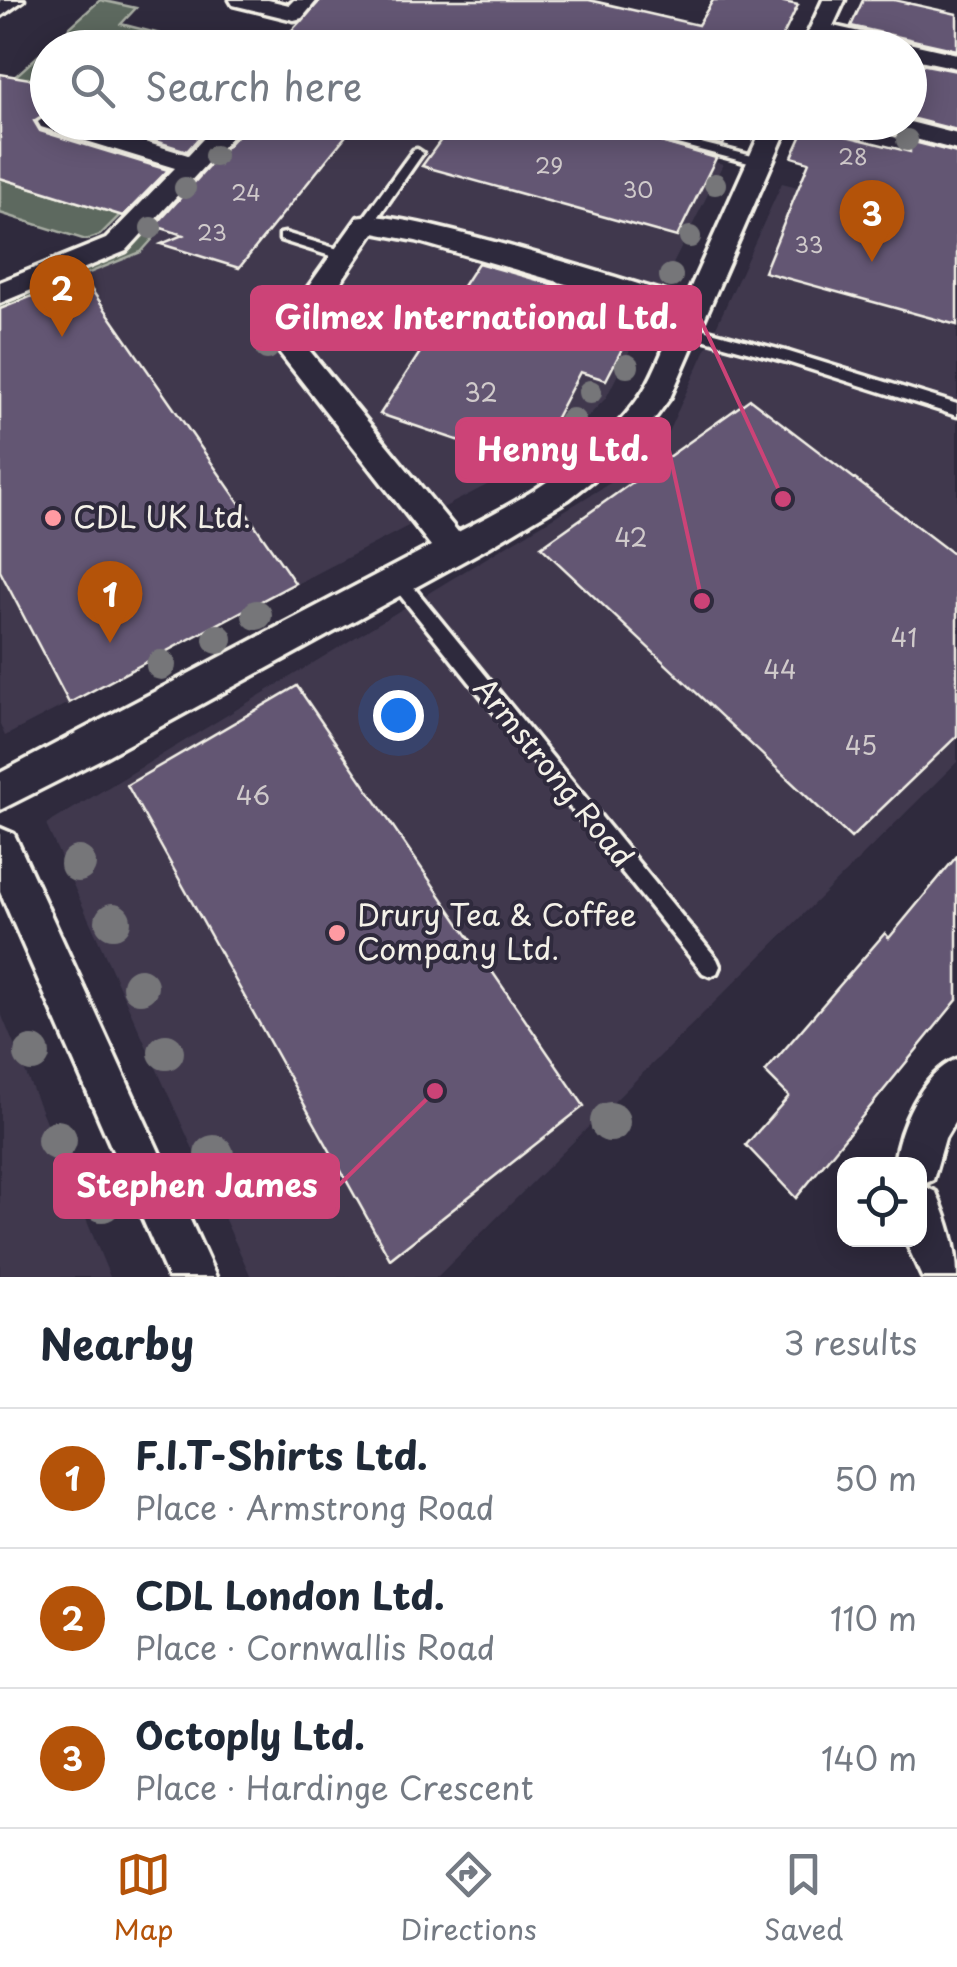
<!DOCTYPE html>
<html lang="en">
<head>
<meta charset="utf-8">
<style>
  :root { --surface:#fff; --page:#f6f6f7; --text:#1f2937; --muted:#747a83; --line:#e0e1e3; --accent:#b45309 }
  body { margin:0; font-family:"Playpen Sans",sans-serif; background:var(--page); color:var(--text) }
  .controls { position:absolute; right:30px; bottom:30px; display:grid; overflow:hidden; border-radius:20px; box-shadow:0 5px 25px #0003 }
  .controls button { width:90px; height:90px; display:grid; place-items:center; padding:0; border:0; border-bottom:2px solid var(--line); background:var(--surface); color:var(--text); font:50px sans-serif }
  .you { position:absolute; left:398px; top:715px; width:35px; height:35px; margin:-25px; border:8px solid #fff; border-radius:50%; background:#1a73e8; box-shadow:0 0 0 15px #1a73e833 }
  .badge { display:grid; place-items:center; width:65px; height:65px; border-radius:50%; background:var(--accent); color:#fff; font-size:32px; font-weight:700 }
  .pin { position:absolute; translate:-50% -82px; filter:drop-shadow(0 2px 5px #0008) }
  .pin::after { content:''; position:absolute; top:52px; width:35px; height:30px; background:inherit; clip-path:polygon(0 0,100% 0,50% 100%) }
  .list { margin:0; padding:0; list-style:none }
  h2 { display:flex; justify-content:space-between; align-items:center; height:130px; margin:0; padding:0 40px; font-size:42px }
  h2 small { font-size:32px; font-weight:400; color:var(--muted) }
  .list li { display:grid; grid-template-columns:65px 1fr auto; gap:30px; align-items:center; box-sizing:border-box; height:140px; padding:0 40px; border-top:2px solid var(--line) }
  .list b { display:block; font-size:38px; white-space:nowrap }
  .list p { margin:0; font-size:32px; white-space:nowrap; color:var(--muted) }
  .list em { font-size:32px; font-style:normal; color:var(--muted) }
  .icon { flex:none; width:55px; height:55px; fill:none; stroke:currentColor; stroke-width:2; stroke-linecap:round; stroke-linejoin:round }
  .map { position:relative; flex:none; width:957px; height:1277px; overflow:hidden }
  .search { position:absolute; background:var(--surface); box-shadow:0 5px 25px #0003; left:30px; right:30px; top:30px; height:110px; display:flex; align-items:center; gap:25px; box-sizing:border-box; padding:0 35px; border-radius:55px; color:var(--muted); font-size:38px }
  .sheet { height:550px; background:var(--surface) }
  nav { display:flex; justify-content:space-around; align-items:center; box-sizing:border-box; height:140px; border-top:2px solid var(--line); background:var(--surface); font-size:28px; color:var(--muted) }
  nav a { display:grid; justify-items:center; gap:5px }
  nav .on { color:var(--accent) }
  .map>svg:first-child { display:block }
  .built { fill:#3f384d }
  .green { fill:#5d695e; stroke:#a8ada3; stroke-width:2.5 }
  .building { fill:#635773; stroke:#f4f1e8; stroke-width:2.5 }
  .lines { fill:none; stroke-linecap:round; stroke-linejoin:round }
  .lane-casing { stroke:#f4f1e8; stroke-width:7 }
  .street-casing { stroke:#f4f1e8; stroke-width:7 }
  .lane { fill:#2f2a3d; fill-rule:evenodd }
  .street { fill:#2f2a3d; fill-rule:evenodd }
  .tree { fill:#767679 }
  .poi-dot { fill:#ff9aa2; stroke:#2f2a3d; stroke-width:4 }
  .labels { text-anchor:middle; stroke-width:8; stroke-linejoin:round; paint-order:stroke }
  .far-number-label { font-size:22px; fill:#d0cacb }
  .number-label { font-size:25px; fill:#d0cacb }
  .poi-label { font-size:30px; fill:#f4f1e8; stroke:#2f2a3d; text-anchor:start }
  .street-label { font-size:30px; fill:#f4f1e8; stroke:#2f2a3d }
  .leader { fill:none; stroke:#cc4377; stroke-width:4 }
  .callout-dot { fill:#cc4377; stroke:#2f2a3d; stroke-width:4 }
  .callout { fill:#cc4377; stroke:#cc4377; stroke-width:4 }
  .callout-label { font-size:32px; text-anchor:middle; font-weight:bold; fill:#fff }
</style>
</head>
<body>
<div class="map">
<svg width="957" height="1277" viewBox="0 0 957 1277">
  <rect width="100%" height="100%" fill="#2f2a3d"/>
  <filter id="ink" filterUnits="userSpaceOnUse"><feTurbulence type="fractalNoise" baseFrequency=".01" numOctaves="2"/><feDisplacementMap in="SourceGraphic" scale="20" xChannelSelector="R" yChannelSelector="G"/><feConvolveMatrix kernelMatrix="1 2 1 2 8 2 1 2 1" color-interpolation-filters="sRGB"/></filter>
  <g filter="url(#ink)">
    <path class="built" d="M 256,123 L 558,123 L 723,164 L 606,398 L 558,448 L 5,736 L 0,724 L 0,309 L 141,252 Z
      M 782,183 L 957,228 L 957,762 L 437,1277 L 251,1277 L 46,825 L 658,454 Z
      M 0,1011 L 110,1277 L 0,1277 Z"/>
    <path class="green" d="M 100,0 L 136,8 L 121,24 L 211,47 L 48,48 L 47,88 L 0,90 Z
      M 244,123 L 256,123 L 141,252 L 0,309 L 0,302 L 129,249 Z
      M 0,178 L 120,215 L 100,235 L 86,240 L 0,213 Z"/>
    <path class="building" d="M 321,0 L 589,0 L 698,25 L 713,0 L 775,0 L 798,5 L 777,48 L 405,48 L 373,39 L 366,48 L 355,48 L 291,31 Z
      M 863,0 L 894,0 L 957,14 L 957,50 L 851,26 Z
      M 910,62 L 957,71 L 957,130 L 910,118 Z
      M 0,74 L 48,82 L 48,112 L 34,121 L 40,131 L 168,170 L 123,216 L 0,178 Z
      M 93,122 L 213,122 L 187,151 Z
      M 249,122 L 357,122 L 239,268 L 161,244 L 183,235 L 155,226 Z
      M 454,122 L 592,122 L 716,158 L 677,237 L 422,166 Z
      M 635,122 L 734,122 L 723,145 Z
      M 806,126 L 910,152 L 910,141 L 957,153 L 957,325 L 764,272 L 809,162 L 792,157 Z
      M 478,263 L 642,310 L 606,380 L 580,372 L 531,465 L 380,414 Z
      M 82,276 L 295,583 L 69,703 L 0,571 L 0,309 Z
      M 750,399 L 957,557 L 957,736 L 851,838 L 541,547 Z
      M 297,686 L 584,1106 L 390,1259 L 127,785 Z
      M 957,856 L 957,1000 L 796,1198 L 746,1145 L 789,1096 L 765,1072 L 885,933 L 889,938 Z"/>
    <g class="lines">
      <g class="lane-casing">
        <path id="lane" d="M 595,122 L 618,122 L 764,159 L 766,162 L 760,166 Z
          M 417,149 L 423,153 L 372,226 L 362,226 L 362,220 L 413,150 Z
          M 285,233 L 348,252 L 350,255 L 343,260 L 280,240 L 280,234 Z
          M 685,324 L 789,352 L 957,404 L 957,416 L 787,362 L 680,333 L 680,325 Z
          M 397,572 L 403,574 L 717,959 L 720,966 L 717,973 L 710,976 L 703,973 L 391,584 L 389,579 L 391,574 Z"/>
      </g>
      <g class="street-casing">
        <path id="street" d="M 0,0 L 24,0 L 0,17 Z
          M 230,0 L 268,0 L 289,5 L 294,0 L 317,0 L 302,18 L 294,20 L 233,5 Z
          M 823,0 L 845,0 L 833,26 L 957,54 L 957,68 L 910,58 L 910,48 L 865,48 L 828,39 L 824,48 L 801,48 Z
          M 48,115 L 48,122 L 78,122 L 188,155 L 219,122 L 245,122 L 126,251 L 0,303 L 0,282 L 106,239 L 175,168 L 41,127 L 38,122 Z
          M 765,122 L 790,122 L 670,398 L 638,441 L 605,471 L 569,499 L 489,547 L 103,758 L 0,810 L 0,773 L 431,546 L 276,348 L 275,335 L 279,328 L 358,217 C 396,206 631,283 686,298 ZM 374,233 L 416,241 L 677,316 C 666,341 657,370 642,393 C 600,456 524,499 458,532 L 305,345 L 304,336 Z
          M 867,122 L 910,122 L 957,134 L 957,150 L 870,127 Z
          M 0,828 L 14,834 L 216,1277 L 168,1277 L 0,892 Z
          M 957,1059 L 957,1118 L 945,1138 L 933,1180 L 921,1185 L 936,1192 C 948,1220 957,1246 957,1277 L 922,1277 L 905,1240 L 920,1240 L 920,1164 L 894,1164 C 899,1127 921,1074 957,1059 Z"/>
      </g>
      <use href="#lane" class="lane"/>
      <use href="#street" class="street"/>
    </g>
    <g class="tree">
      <circle cx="907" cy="140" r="11"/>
      <circle cx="215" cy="156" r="11"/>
      <circle cx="715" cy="184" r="11"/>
      <circle cx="185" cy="188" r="11"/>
      <circle cx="151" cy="228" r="11"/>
      <circle cx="690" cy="237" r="11"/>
      <circle cx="671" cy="276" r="12"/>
      <circle cx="267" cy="348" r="12"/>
      <circle cx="627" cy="366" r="12"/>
      <circle cx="590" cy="392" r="12"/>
      <circle cx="572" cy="422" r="14"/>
      <circle cx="257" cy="615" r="15"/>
      <circle cx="218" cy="639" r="15"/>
      <circle cx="161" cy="665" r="15"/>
      <circle cx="78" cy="864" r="18"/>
      <circle cx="113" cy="921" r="18"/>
      <circle cx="140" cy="986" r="18"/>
      <circle cx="166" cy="1052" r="18"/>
      <circle cx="32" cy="1054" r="18"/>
      <circle cx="610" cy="1122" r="20"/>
      <circle cx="57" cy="1140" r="20"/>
      <circle cx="214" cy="1155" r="20"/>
      <circle cx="102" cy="1202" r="20"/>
    </g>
  </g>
  <g class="poi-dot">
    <circle cx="53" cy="518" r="10"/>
    <circle cx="337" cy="933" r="10"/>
  </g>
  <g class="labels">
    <g class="far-number-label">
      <text x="853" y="165">28</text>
      <text x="549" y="174">29</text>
      <text x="638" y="198">30</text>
      <text x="246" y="201">24</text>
      <text x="212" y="241">23</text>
      <text x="809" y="253">33</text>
    </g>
    <g class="number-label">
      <text x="481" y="402">32</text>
      <text x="631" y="547">42</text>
      <text x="904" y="647">41</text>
      <text x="780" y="679">44</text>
      <text x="861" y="755">45</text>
      <text x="253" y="805">46</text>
    </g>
    <g class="poi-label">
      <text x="73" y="528">CDL UK Ltd.</text>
      <text x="357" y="926">Drury Tea &amp; Coffee<tspan x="357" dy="34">Company Ltd.</tspan></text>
    </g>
    <g class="street-label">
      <text transform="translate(553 773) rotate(51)" y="10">Armstrong Road</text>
    </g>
  </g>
  <path class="leader" d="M783 499L700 318M702 601L669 450M435 1091L338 1186"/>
  <g class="callout-dot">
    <circle cx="783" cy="499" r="10"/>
    <circle cx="702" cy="601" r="10"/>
    <circle cx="435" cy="1091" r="10"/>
  </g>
  <g class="callout">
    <rect x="252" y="287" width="448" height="62" rx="10"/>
    <rect x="457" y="419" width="212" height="62" rx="10"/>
    <rect x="55" y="1155" width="283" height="62" rx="10"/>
  </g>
  <g class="callout-label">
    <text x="476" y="329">Gilmex International Ltd.</text>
    <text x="563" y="461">Henny Ltd.</text>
    <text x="197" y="1197">Stephen James</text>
  </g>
</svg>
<div class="controls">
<button><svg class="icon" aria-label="locate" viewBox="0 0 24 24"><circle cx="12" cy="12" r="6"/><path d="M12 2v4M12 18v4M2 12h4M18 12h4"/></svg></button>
</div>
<div class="you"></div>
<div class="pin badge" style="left:110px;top:643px">1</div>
<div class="pin badge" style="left:62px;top:337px">2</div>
<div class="pin badge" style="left:872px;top:262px">3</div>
<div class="search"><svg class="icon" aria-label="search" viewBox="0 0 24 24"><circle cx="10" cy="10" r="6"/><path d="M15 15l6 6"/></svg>Search here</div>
</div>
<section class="sheet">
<h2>Nearby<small>3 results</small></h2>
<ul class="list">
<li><span class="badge">1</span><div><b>F.I.T-Shirts Ltd.</b><p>Place · Armstrong Road</p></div><em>50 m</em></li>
<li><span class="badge">2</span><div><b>CDL London Ltd.</b><p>Place · Cornwallis Road</p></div><em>110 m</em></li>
<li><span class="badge">3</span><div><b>Octoply Ltd.</b><p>Place · Hardinge Crescent</p></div><em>140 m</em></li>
</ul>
</section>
<nav>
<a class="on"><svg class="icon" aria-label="map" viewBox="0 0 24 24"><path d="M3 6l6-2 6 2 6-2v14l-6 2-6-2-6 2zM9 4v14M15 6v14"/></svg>Map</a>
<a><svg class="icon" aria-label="directions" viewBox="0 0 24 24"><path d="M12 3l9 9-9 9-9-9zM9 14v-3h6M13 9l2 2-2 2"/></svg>Directions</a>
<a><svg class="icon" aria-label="saved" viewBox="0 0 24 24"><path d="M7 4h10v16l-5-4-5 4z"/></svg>Saved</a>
</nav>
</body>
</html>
